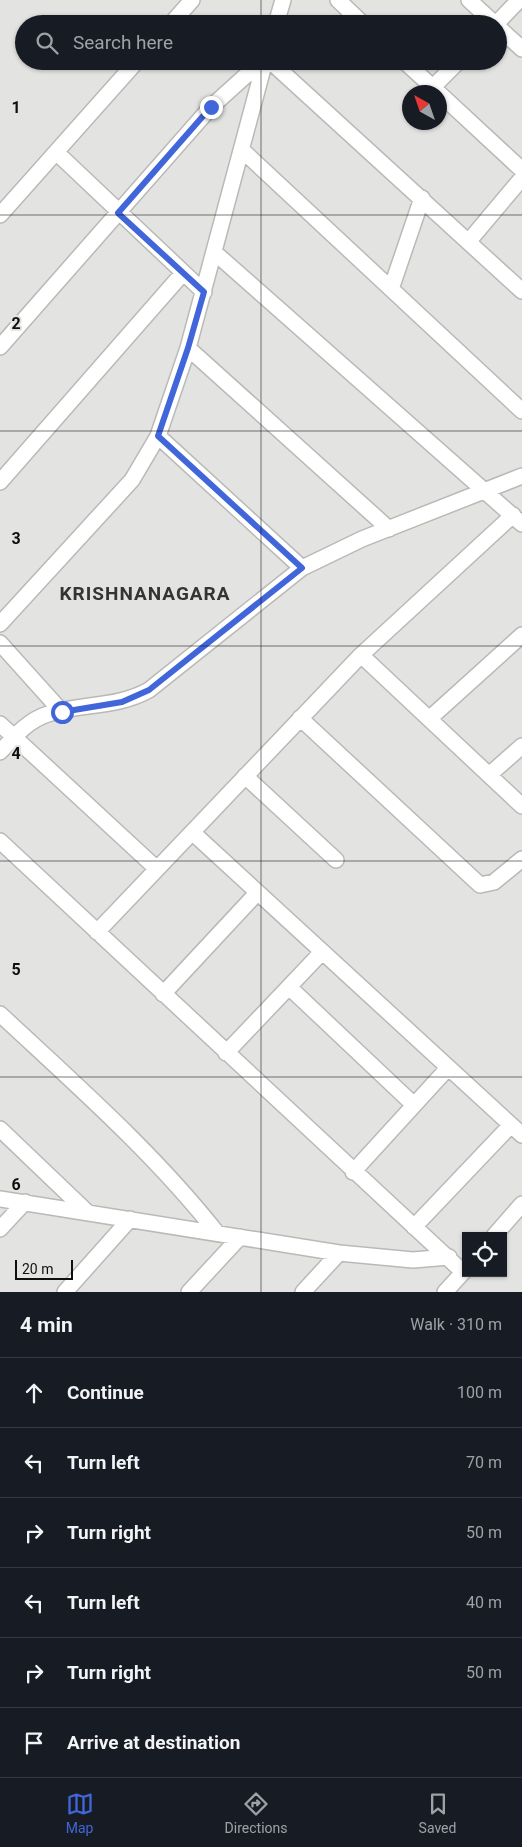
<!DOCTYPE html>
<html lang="en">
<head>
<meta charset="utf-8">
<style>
  :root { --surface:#171b24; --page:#20242c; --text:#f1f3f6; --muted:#9ea1a6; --line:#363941; --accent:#4166d9 }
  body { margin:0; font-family:Roboto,sans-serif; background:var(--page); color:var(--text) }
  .controls { position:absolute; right:15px; bottom:15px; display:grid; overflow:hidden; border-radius:0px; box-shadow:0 1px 4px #0004 }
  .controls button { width:45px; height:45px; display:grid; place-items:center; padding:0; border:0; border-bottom:1px solid var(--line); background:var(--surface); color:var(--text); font:25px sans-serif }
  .compass { position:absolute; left:402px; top:85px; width:45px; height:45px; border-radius:50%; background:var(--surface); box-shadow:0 1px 4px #0004; rotate:320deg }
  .scale { position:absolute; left:15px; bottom:12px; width:58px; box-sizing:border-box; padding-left:5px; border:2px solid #0f100e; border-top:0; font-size:14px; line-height:18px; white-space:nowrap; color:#0f100e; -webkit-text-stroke:4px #e3e4e1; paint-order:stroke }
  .stop { position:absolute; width:15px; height:15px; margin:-11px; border:4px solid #4166d9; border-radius:50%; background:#fff }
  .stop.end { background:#4166d9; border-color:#fff; box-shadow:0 1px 5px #0008 }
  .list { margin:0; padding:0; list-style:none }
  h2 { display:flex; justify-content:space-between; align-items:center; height:65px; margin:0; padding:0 20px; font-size:21px }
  h2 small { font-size:16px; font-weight:400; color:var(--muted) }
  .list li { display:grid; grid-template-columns:32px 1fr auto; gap:15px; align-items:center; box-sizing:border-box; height:70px; padding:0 20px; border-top:1px solid var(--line) }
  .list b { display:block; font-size:19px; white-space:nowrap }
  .list em { font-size:16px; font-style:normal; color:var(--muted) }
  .icon { flex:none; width:28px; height:28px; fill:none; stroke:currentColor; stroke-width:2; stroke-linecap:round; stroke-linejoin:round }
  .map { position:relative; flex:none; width:522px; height:1292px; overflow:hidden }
  .search { position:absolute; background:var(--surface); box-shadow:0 1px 4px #0004; left:15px; right:15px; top:15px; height:55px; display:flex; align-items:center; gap:12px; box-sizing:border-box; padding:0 18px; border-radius:28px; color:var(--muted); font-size:19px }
  .sheet { height:485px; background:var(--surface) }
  nav { display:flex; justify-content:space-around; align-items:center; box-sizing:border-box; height:70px; border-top:1px solid var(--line); background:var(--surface); font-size:14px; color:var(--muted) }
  nav a { display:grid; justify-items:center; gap:2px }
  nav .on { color:var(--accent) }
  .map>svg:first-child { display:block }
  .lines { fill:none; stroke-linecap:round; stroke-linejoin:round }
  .minor-casing { stroke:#b9bab6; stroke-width:18 }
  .minor { stroke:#fff; stroke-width:15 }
  .route { stroke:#4166d9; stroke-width:6 }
  .grid { fill:none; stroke:#0f100e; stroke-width:1; stroke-opacity:0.55 }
  .labels { text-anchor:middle; stroke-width:4; stroke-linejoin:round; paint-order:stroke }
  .district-label { font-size:19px; font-weight:bold; letter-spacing:1px; fill:#343432; stroke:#e3e4e1 }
  .grid-label { font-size:16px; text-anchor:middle; font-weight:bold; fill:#0f100e; stroke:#e3e4e1; stroke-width:4; stroke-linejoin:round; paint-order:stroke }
</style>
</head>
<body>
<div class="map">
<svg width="522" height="1292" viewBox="0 0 522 1292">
  <rect width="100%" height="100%" fill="#e3e4e1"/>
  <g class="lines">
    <g class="minor-casing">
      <path id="minor" d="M 338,0 L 363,24
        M 469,0 L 495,24
        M 171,24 L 192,0
        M 276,24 L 283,0
        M 496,24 L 519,0
        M 498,27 L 522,49
        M 270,61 L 522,291
        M 404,61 L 438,92
        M 433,87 L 459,61
        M 440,94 L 522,170
        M 242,150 L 522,411
        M 56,152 L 204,292
        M 0,215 L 137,61
        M 469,241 L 522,178
        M 214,252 L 522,524
        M 391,289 L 422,198
        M 0,347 L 211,107 L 262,61
        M 188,348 L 389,529
        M 158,436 L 302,568
        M 0,482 L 183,273
        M 0,624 L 132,480 L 158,436 L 188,348 L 265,61
        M 0,643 L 62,712
        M 361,655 L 522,806
        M 300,718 L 480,885 L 494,882 L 522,859
        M 429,719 L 522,635
        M 0,724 L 157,869
        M 0,752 C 13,738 28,720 48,714 C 82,703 117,708 149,690 L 302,568 L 362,539 L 522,476
        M 489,775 L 522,746
        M 245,776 L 336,860
        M 192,832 L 522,1135
        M 0,841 L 463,1272
        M 97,932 L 361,655 L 513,515
        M 289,987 L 414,1105
        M 163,994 L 257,893
        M 0,1014 C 75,1084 153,1152 217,1233
        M 226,1053 L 322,952
        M 0,1129 L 87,1212
        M 353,1172 L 448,1068
        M 0,1199 L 339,1253 L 413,1260 L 449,1257
        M 414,1227 L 511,1125
        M 0,1229 L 25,1202
        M 494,1236 L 522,1204
        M 65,1292 L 130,1219
        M 189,1292 L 240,1237
        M 303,1292 L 339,1253
        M 445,1292 L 466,1269"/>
    </g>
    <use href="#minor" class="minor"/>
  </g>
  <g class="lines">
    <path class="route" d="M 62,712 L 122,702 L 149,690 L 302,568 L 158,436 L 188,348 L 204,292 L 118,213 L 211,107"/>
  </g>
  <path class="grid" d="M 261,0 L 261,24M 261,61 L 261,1292M 0,215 L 522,215M 0,431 L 522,431M 0,646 L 522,646M 0,861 L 522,861M 0,1077 L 522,1077"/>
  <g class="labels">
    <g class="district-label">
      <text x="145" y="600">KRISHNANAGARA</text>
    </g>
  </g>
  <g class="grid-label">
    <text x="16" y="113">1</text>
    <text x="16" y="329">2</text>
    <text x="16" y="544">3</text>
    <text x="16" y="759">4</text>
    <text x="16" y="975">5</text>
    <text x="16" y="1190">6</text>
  </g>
</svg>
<div class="controls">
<button><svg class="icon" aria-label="locate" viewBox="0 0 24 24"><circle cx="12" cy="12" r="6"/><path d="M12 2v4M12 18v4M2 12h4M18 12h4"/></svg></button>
</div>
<svg class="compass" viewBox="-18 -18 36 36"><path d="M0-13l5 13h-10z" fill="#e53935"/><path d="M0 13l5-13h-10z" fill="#9ea1a6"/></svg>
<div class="scale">20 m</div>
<div class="stop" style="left:62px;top:712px"></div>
<div class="stop end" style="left:211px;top:107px"></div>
<div class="search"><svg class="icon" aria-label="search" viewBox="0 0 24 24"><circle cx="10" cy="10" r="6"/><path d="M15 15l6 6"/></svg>Search here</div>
</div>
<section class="sheet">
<h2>4 min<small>Walk · 310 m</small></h2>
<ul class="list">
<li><svg class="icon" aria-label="ahead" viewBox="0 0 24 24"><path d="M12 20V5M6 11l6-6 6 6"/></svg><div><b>Continue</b></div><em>100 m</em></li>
<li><svg class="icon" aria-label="left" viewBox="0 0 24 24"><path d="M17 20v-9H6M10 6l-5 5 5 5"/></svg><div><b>Turn left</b></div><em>70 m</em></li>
<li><svg class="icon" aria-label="right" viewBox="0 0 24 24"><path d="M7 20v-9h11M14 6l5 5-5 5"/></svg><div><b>Turn right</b></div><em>50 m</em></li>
<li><svg class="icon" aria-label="left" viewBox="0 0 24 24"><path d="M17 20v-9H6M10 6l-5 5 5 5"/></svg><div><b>Turn left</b></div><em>40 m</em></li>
<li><svg class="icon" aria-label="right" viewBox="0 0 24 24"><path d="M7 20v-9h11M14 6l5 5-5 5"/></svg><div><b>Turn right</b></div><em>50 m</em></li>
<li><svg class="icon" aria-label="arrive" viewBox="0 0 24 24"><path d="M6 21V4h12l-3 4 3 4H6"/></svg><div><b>Arrive at destination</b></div></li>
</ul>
</section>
<nav>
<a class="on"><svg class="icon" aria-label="map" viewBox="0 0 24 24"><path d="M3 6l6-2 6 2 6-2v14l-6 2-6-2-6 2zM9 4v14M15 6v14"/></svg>Map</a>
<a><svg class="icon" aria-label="directions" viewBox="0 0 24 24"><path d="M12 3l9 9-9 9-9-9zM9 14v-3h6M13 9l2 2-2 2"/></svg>Directions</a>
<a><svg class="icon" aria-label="saved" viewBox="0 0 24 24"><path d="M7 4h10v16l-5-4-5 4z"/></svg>Saved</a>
</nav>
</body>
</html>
